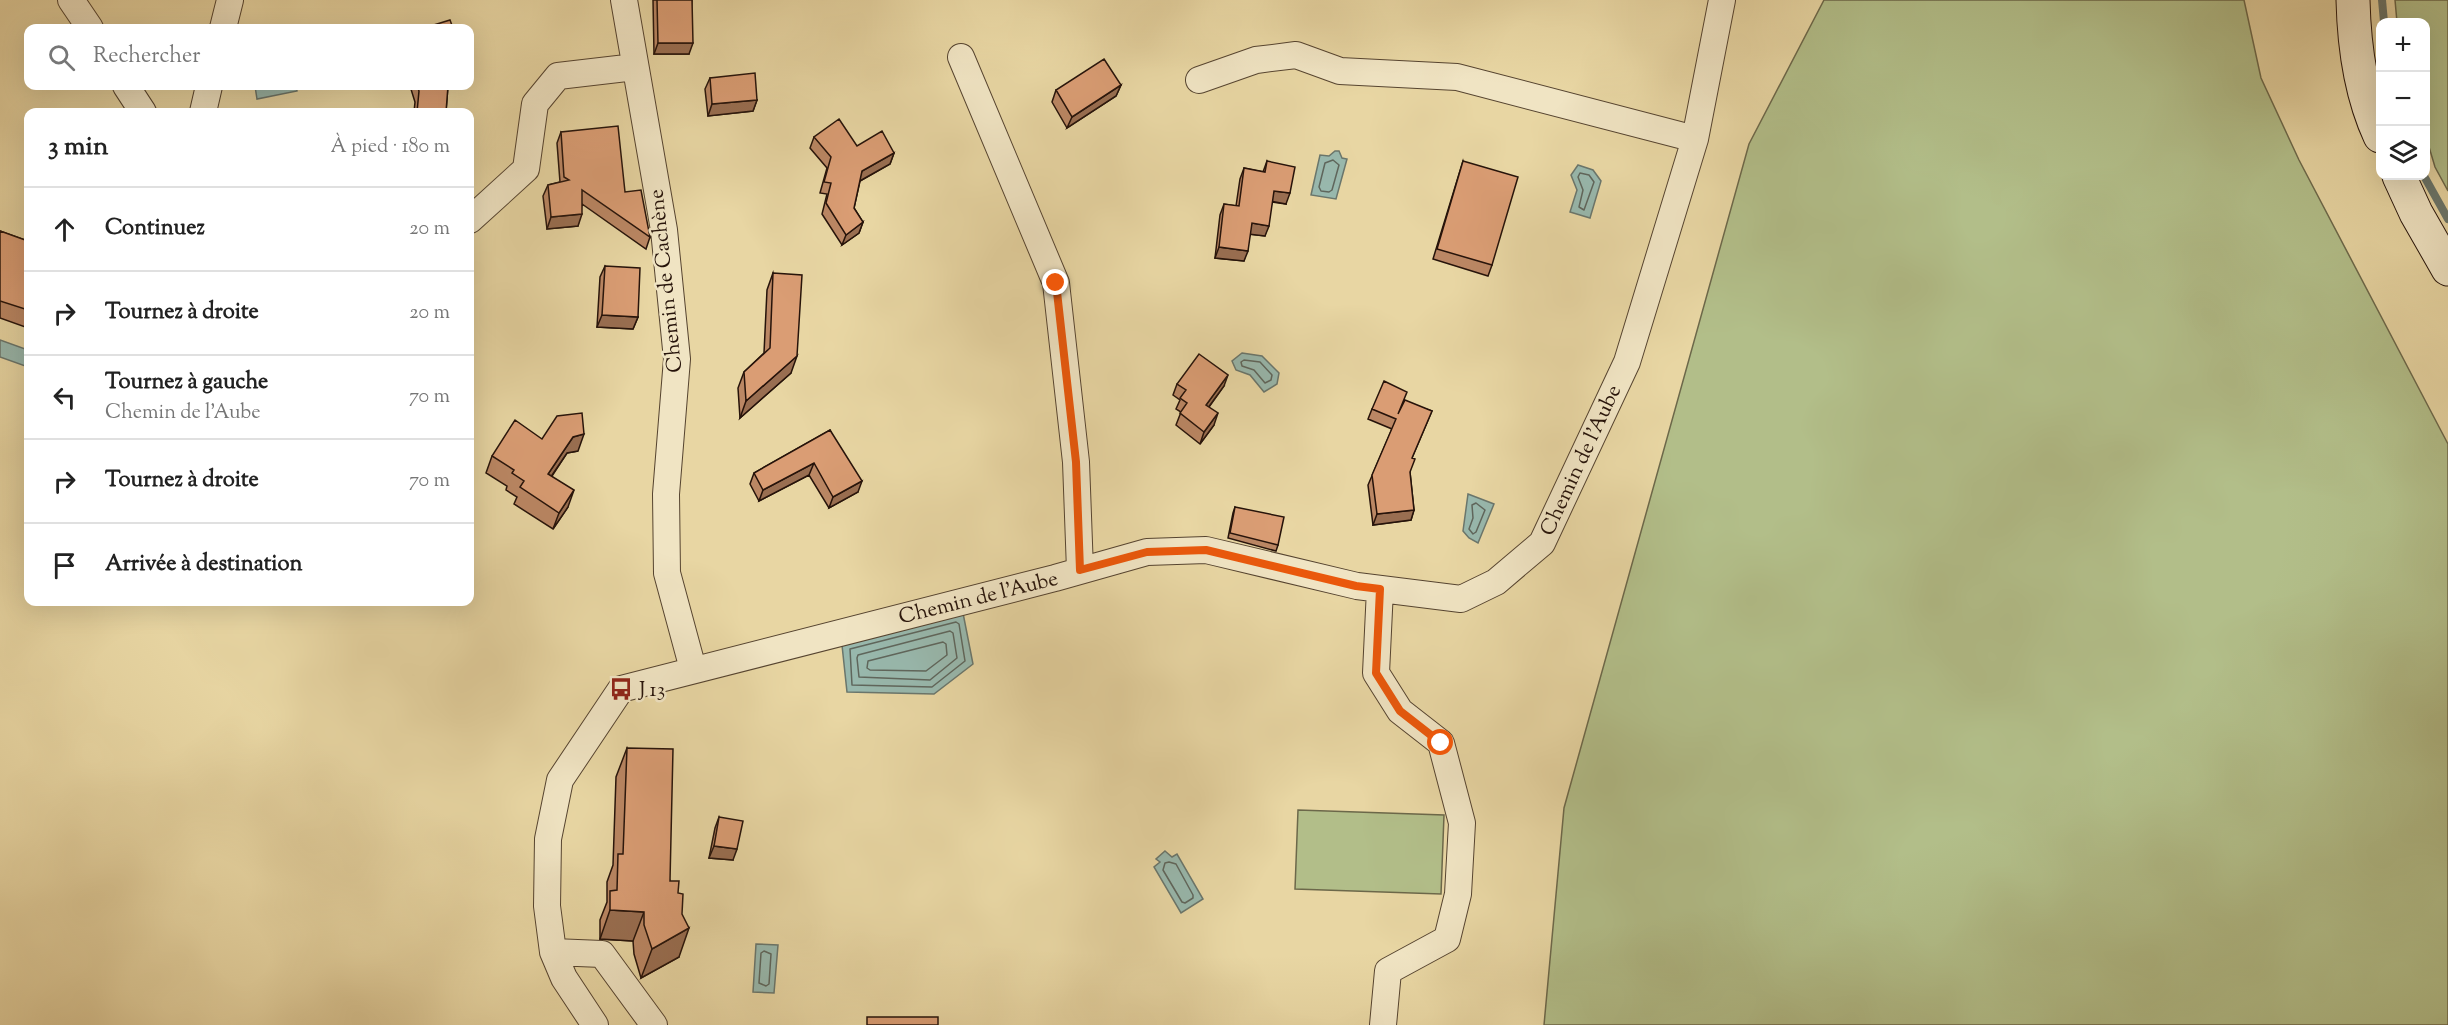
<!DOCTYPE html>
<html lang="fr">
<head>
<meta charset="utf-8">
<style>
  :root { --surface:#fff; --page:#f2f2f2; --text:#222; --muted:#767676; --line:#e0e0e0 }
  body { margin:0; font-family:"Sorts Mill Goudy",serif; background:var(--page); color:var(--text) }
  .controls { position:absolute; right:18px; top:18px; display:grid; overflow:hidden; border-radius:12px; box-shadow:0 6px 24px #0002 }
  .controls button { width:54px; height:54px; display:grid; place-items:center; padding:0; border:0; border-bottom:2px solid var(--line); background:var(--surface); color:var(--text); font:30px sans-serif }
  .stop { position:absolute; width:18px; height:18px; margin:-14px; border:4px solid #ea580c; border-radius:50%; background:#fff }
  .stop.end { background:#ea580c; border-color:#fff; box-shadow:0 2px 6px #0008 }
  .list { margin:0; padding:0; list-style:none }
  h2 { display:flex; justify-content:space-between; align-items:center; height:78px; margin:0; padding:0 24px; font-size:26px }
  h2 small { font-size:20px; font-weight:400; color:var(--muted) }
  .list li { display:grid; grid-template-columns:39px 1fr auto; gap:18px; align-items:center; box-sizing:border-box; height:84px; padding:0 24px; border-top:2px solid var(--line) }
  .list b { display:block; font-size:22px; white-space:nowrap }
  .list p { margin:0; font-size:20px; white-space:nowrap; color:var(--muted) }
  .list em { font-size:20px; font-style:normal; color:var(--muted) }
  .icon { flex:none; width:33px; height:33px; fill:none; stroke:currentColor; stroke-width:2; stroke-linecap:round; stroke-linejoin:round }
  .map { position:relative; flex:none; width:2448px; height:1025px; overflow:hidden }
  .search { position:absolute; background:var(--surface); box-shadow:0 6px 24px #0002; left:24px; top:24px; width:450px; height:66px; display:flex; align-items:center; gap:15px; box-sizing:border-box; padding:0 21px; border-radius:12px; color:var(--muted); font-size:22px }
  .panel { position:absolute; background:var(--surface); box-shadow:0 6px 24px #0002; left:24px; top:108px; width:450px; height:498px; border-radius:12px }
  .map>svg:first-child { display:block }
  .green { fill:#b2be89; stroke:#6c684a; stroke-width:1.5 }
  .water { fill:#98b8ad; stroke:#6a766c; stroke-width:1.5 }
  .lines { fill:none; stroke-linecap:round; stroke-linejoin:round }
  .shore { stroke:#5f665c; stroke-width:1.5 }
  .stream { stroke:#6a766c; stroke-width:8 }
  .street-casing { stroke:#564430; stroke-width:28 }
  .secondary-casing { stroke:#26130a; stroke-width:35 }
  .street { stroke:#f0e4c3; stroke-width:26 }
  .secondary { stroke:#f0e4c3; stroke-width:33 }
  .wall { fill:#bb8764; stroke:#26130a; stroke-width:1.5 }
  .shaded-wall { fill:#996e51; stroke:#26130a; stroke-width:1.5 }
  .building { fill:#da9d74; stroke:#26130a; stroke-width:1.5 }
  .route { stroke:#ea580c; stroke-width:8 }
  .labels { text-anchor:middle; stroke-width:5; stroke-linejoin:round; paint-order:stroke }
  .street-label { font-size:21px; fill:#26130a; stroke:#f0e4c3 }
  .poi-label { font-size:21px; fill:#26130a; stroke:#f0e4c3; text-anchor:start }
</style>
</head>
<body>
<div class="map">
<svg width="2448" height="1025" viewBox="0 0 2448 1025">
  <rect width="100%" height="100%" fill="#e8d6a3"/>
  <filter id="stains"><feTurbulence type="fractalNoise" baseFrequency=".00333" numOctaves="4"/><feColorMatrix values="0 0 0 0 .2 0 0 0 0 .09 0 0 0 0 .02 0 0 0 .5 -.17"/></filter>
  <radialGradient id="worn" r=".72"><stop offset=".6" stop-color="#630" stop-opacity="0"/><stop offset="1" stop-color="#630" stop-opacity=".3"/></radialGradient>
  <path class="green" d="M 1824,0 L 2244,0 L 2261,78 L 2299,160 L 2448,444 L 2448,1025 L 1544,1025 L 1564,808 L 1749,144 Z
    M 2395,0 L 2448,0 L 2448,191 L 2435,167 L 2426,137 L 2426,22 L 2397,22 Z
    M 1298,810 L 1444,815 L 1441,894 L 1295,889 Z"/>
  <path class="water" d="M 255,86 L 296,86 L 297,91 L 257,99 Z
    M 1335,151 L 1339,151 L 1342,158 L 1347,159 L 1336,199 L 1311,195 L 1320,155 L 1329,156 Z
    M 1578,165 L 1593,170 L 1601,181 L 1590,218 L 1570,212 L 1577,190 L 1571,175 Z
    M 0,340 L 28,350 L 28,367 L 0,357 Z
    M 1242,353 L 1262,356 L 1279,373 L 1277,384 L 1264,392 L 1250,375 L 1236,370 L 1232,361 Z
    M 1468,494 L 1494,504 L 1478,543 L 1469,538 L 1463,531 Z
    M 963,613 L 973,664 L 934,694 L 847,692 L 842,645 Z
    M 1165,851 L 1172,857 L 1177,854 L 1203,899 L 1181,913 L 1154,867 L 1160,862 L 1156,859 Z
    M 756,944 L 778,945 L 774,993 L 753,992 Z"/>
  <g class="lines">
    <path class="shore" d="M 1333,160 L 1339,165 L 1332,190 L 1329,192 L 1321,191 L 1319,187 L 1325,163 Z
      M 1580,173 L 1589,175 L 1594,182 L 1584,210 L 1579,207 L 1583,190 L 1578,177 Z
      M 1244,360 L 1260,362 L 1272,375 L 1271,380 L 1265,383 L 1254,370 L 1242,366 L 1241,362 Z
      M 1476,503 L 1485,510 L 1476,532 L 1473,534 L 1469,529 L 1473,518 L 1472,505 Z
      M 956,622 L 959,624 L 965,661 L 932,687 L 852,685 L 850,649 Z
      M 950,631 L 953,633 L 957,658 L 930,680 L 859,677 L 857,658 L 858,655 Z
      M 943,642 L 946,644 L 947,655 L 926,671 L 870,670 L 867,668 L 868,661 Z
      M 1169,862 L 1176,864 L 1193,895 L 1193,898 L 1185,903 L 1182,902 L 1163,870 L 1165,863 Z
      M 764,951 L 771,954 L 769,984 L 766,986 L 759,983 L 761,953 Z"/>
    <path class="stream" d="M 2382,0 L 2384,22
      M 2424,176 L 2448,219"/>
    <g class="street-casing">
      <path id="street" d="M 71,0 L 90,28
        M 624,0 L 664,230 L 677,359 L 666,494 L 667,573 L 693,669
        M 223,28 L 230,0
        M 961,57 L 1056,283 L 1076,462 L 1080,570
        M 1199,80 L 1256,60 L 1296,55 L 1340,71 L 1457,77 L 1695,139
        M 126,86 L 143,112
        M 203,112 L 209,86
        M 470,220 L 526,169 L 535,104 L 558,76 L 635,67
        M 1380,589 L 1376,673 L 1400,711 L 1441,743 L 1462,823 L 1458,894 L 1447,939 L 1388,971 L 1383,1025
        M 553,952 L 602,954 L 654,1025
        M 595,1025 L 564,978 L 553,952 L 547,906 L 548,839 L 560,780 L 621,689 L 1055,578 L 1147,552 L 1206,550 L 1357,586 L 1461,599 L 1496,582 L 1542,543 L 1627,362 L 1695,139 L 1722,0"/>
    </g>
    <g class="secondary-casing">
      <path id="secondary" d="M 2353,0 C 2354,45 2361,95 2380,136
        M 2399,176 L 2416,213 L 2448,269"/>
    </g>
    <use href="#street" class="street"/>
    <use href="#secondary" class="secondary"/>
  </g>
  <path class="wall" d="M 653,0 L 692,0 L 689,54 L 654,54 Z
    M 710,78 L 757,100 L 753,111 L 708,116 L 705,89 Z
    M 1121,85 L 1116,96 L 1067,128 L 1052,102 L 1056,90 Z
    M 410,86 L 448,86 L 446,112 L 414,112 L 415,102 Z
    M 561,132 L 650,237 L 646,249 L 582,204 L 578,226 L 547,229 L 543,196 L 548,185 L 560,182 L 557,143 Z
    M 814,137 L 894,153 L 890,164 L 860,181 L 854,208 L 863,222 L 859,233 L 842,245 L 822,214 L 827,194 L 820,193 L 827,168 L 810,148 Z
    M 1267,161 L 1286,204 L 1272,202 L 1265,236 L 1250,234 L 1244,261 L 1215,258 L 1220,215 L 1224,204 L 1236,206 L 1240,179 L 1244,168 L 1263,172 Z
    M 1463,161 L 1492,265 L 1488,276 L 1433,259 Z
    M 0,231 L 28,241 L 28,328 L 0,318 Z
    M 605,266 L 638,317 L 633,329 L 597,327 L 600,277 Z
    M 773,273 L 791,373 L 740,418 L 738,388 L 744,372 L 764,353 L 767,290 Z
    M 1177,384 L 1224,386 L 1209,407 L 1214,425 L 1200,444 L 1176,425 L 1181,412 L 1176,409 L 1180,400 L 1173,395 Z
    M 1404,402 L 1432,411 L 1412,458 L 1410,472 L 1414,510 L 1411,520 L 1373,525 L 1368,485 L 1392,429 L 1368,419 L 1372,409 Z
    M 830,430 L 858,492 L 829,508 L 809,475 L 759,501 L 750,484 L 754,473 Z
    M 542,439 L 578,451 L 567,453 L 552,476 L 568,507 L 553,529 L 514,504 L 517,497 L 506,490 L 507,486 L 486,473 L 492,456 Z
    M 1235,507 L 1278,545 L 1276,551 L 1228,538 L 1233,513 Z
    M 627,748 L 670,881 L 679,957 L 641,978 L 634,954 L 633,941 L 600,939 L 600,920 L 607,902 L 607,882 L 613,865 L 616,777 Z
    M 719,817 L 733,860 L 709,858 L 715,828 Z"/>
  <path class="shaded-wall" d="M 658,43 L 693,43 L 689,54 L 654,54 Z
    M 1121,85 L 1116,96 L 1067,128 L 1072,117 Z
    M 757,100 L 753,111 L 708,116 L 712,104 Z
    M 894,153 L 890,164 L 858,182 L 862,171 Z
    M 1274,191 L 1290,193 L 1286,204 L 1270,201 Z
    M 582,214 L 578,226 L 547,229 L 551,217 Z
    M 863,222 L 859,233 L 842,245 L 846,235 Z
    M 1252,223 L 1269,226 L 1265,236 L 1248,234 Z
    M 1219,247 L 1248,251 L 1244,261 L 1215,258 Z
    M 602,315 L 638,317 L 633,329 L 597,327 Z
    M 797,356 L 791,373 L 740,418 L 746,401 Z
    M 1228,375 L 1224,386 L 1202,416 L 1206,405 Z
    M 1218,413 L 1214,425 L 1200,444 L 1204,432 Z
    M 584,434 L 578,451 L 567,453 L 542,490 L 548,474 L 573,437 Z
    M 814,463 L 809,475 L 759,501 L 763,490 Z
    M 862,481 L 858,492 L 829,508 L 833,497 Z
    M 574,490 L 568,507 L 553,529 L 559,513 Z
    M 1414,510 L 1411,520 L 1373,525 L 1377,514 Z
    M 714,846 L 737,849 L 733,860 L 709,858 Z
    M 610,910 L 644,912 L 633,941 L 600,939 Z
    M 689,928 L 679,957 L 641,978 L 652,949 Z"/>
  <path class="building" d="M 657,0 L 692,0 L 693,43 L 658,43 Z
    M 450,20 L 453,28 L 424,28 Z
    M 1104,59 L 1121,85 L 1072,117 L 1056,90 Z
    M 755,73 L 757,100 L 712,104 L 710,78 Z
    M 417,86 L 448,86 L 446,112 L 417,112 L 419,91 Z
    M 839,119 L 857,146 L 882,131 L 894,153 L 862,171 L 854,208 L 863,222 L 846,235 L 826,203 L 831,183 L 824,182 L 831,157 L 814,137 Z
    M 618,126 L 625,192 L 641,190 L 650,237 L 582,190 L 582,214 L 551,217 L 548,185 L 569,180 L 564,177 L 561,132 Z
    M 1267,161 L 1295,167 L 1290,193 L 1274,191 L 1269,226 L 1252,223 L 1248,251 L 1219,247 L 1224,204 L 1239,206 L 1244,168 L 1265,172 Z
    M 1463,161 L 1518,177 L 1492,265 L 1437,249 Z
    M 0,231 L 28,241 L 28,310 L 0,301 Z
    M 605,266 L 640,268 L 638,317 L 602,315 Z
    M 773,273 L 802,275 L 797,356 L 746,401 L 744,372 L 770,348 Z
    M 1199,354 L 1228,375 L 1206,405 L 1218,413 L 1204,432 L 1180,413 L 1187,403 L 1180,398 L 1186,390 L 1177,384 Z
    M 1384,381 L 1407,392 L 1398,414 L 1405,400 L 1432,411 L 1412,458 L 1415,459 L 1410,472 L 1414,510 L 1377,514 L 1372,475 L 1396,419 L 1372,409 Z
    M 582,413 L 584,434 L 573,437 L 548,474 L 574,490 L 559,513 L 520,487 L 524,481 L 512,473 L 514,470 L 492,456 L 515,420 L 542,439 L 557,416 Z
    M 830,430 L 862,481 L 833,497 L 814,463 L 763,490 L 754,473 Z
    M 1235,507 L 1284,517 L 1278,545 L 1230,533 Z
    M 627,748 L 673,749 L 670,881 L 679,881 L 678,893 L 683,894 L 682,914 L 689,928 L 652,949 L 644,925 L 644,912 L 610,910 L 610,891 L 617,890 L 618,854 L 623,854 Z
    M 719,817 L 743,821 L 737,849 L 714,846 Z
    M 867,1017 L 938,1017 L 938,1025 L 867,1025 Z"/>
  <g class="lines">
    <path class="route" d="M 1056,283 L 1076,462 L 1080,570 L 1147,552 L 1206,550 L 1356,586 L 1380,589 L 1376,673 L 1400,711 L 1441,743"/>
  </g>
  <defs>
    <g id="bus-bare" transform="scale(1.8)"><path d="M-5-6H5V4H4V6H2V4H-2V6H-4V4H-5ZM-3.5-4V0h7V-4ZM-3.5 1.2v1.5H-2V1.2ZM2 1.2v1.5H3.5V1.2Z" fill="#8f2418" stroke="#f0e4c3" stroke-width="2.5" paint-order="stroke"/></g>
  </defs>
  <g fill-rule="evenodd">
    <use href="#bus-bare" x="621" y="689"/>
  </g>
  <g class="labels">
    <g class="street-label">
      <text transform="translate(665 281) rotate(-96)" y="7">Chemin de Cachène</text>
      <text transform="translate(1580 460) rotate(-65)" y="7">Chemin de l'Aube</text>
      <text transform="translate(978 597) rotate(-14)" y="7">Chemin de l'Aube</text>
    </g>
    <g class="poi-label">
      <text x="639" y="696">J 13</text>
    </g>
  </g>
  <rect width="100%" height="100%" filter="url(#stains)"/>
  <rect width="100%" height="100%" fill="url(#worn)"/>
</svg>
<div class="controls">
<button>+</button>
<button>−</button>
<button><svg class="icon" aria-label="layers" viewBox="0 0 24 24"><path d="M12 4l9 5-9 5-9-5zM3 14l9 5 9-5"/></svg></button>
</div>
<div class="stop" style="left:1441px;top:743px"></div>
<div class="stop end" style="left:1056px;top:283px"></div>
<div class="search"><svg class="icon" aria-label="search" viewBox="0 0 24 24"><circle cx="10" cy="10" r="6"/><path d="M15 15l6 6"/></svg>Rechercher</div>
<section class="panel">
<h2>3 min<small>À pied · 180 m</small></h2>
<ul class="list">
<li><svg class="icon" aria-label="ahead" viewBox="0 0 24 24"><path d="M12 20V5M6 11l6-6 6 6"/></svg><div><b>Continuez</b></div><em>20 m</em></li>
<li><svg class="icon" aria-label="right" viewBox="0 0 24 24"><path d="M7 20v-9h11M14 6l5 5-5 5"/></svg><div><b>Tournez à droite</b></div><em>20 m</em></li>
<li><svg class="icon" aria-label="left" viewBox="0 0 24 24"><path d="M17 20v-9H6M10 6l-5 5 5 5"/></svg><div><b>Tournez à gauche</b><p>Chemin de l'Aube</p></div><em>70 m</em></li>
<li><svg class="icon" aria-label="right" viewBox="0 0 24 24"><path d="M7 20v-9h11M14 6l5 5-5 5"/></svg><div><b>Tournez à droite</b></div><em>70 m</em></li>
<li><svg class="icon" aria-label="arrive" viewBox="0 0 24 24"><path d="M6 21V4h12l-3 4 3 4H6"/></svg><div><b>Arrivée à destination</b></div></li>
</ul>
</section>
</div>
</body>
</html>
